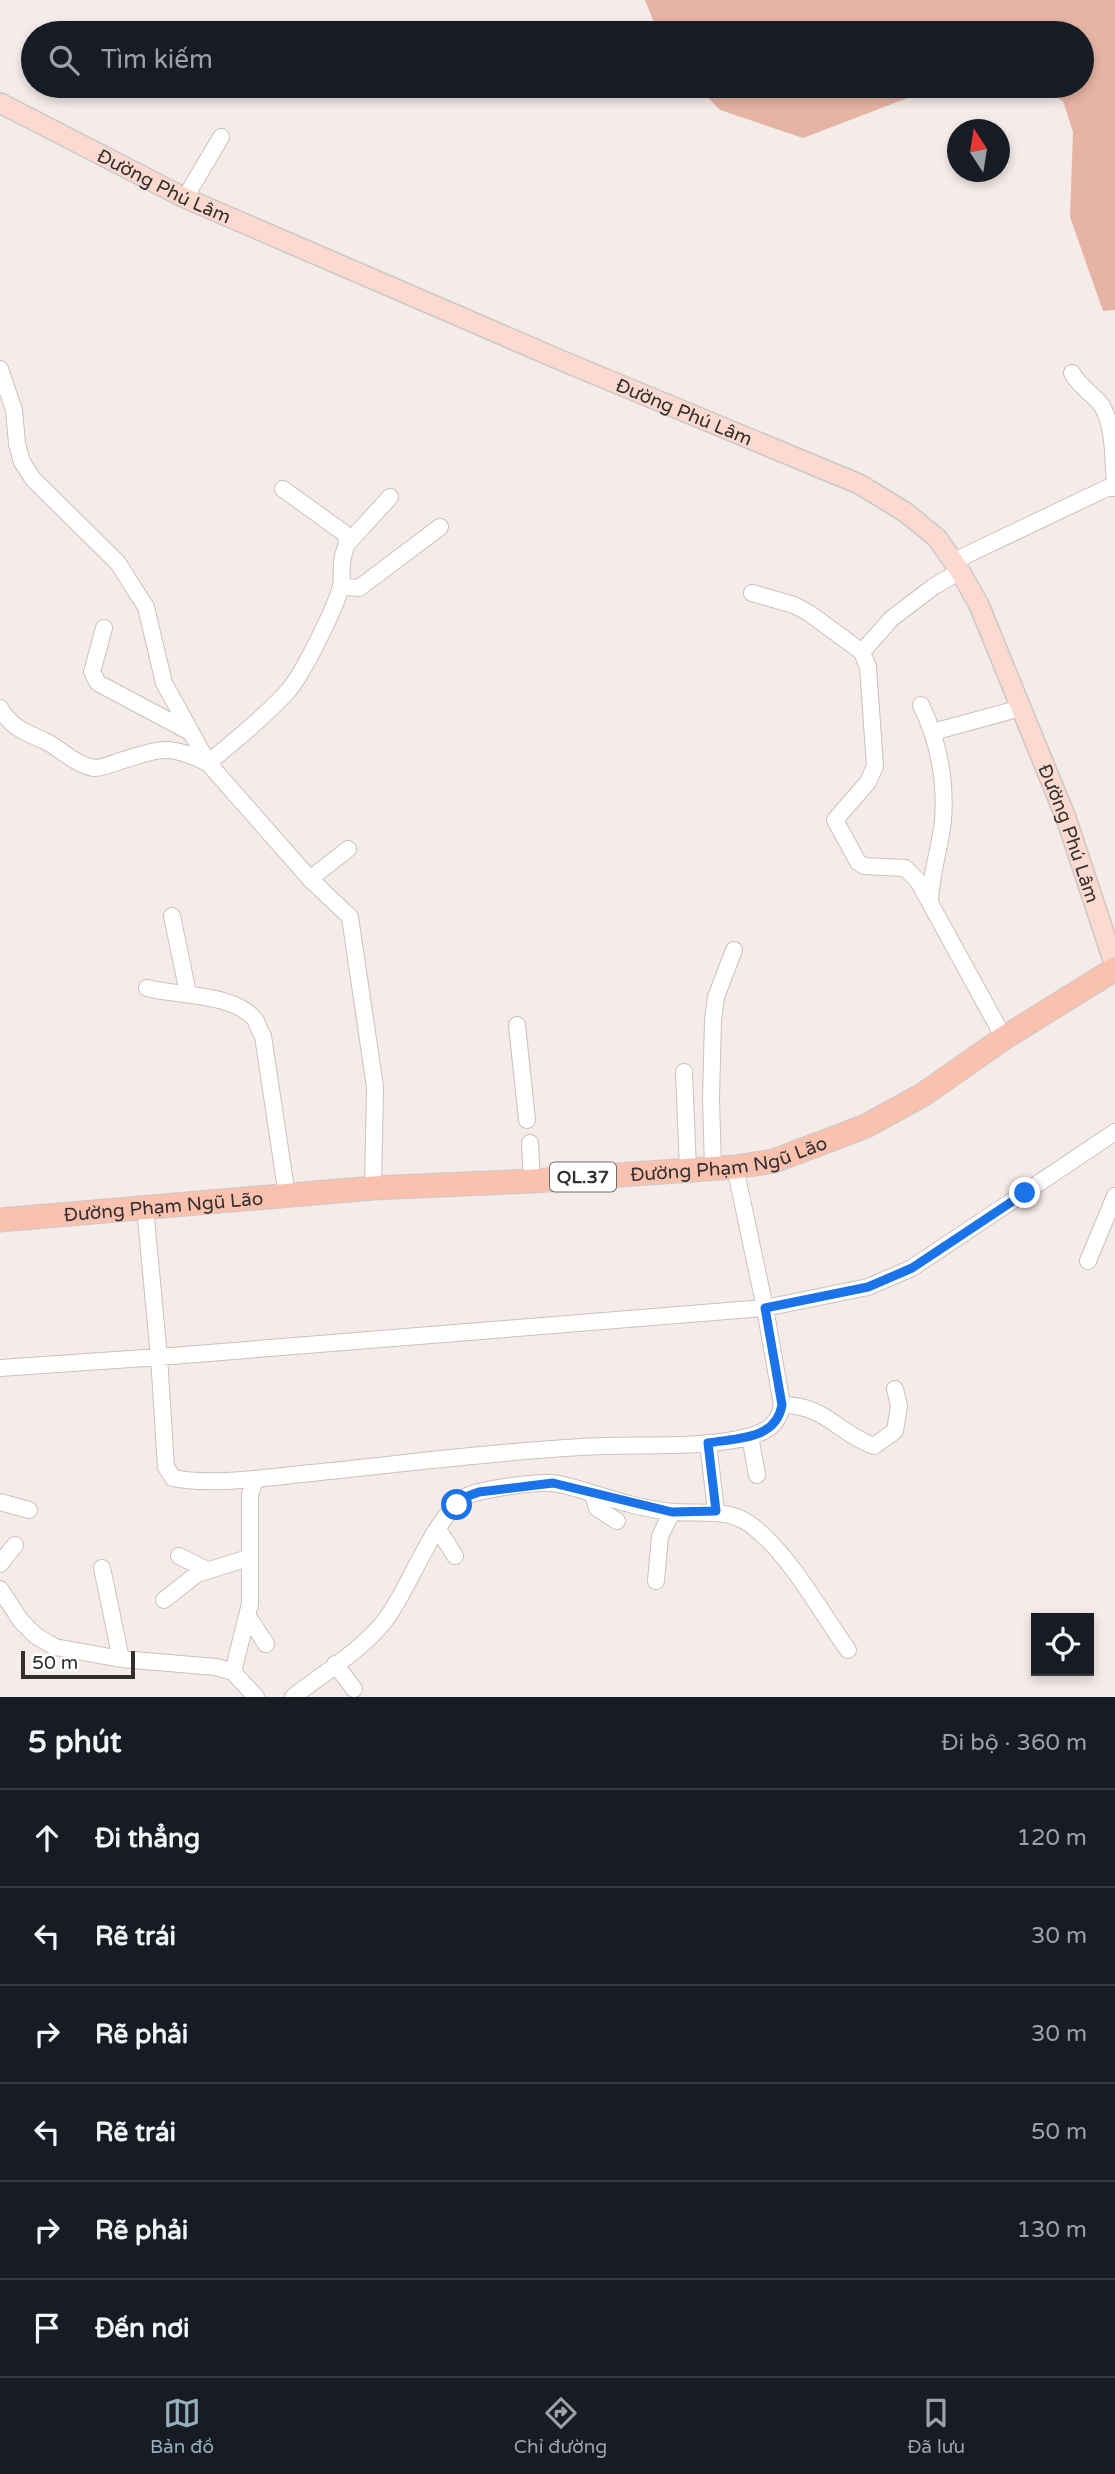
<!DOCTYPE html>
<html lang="vi">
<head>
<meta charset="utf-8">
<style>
  :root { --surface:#171b24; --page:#242831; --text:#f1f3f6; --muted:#9ea1a6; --line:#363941; --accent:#94b0bd }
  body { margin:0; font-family:"Varela Round",sans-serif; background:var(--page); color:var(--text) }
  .controls { position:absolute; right:21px; bottom:21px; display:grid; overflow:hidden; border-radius:0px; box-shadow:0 4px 10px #0003 }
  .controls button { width:63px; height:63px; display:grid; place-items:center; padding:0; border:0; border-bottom:2px solid var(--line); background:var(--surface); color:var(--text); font:35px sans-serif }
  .compass { position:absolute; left:947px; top:119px; width:63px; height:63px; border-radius:50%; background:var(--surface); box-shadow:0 4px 10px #0003; rotate:348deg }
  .scale { position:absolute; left:21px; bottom:18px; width:114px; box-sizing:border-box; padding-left:7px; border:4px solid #322f2e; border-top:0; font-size:19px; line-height:24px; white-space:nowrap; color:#322f2e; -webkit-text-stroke:5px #fff; paint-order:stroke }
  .stop { position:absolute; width:21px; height:21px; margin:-16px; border:5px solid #1a73e8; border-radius:50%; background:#fff }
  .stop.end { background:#1a73e8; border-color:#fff; box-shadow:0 2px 7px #0008 }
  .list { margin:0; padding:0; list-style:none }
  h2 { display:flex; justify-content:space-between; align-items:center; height:91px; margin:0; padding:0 28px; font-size:30px }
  h2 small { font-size:23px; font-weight:400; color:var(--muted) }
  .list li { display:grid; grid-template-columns:46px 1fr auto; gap:21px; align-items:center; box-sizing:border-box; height:98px; padding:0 28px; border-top:2px solid var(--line) }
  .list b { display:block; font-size:26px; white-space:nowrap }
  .list em { font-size:23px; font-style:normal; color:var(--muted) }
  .icon { flex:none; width:38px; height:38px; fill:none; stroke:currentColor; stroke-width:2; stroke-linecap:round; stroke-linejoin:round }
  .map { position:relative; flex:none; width:1115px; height:1697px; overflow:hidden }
  .search { position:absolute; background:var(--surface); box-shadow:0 4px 10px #0003; left:21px; right:21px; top:21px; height:77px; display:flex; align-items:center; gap:18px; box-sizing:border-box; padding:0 24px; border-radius:38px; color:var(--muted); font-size:26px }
  .sheet { height:679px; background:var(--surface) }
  nav { display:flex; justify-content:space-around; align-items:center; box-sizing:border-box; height:98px; border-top:2px solid var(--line); background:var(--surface); font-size:19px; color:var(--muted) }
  nav a { display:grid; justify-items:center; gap:4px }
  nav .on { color:var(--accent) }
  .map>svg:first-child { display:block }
  .green { fill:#e6b4a5 }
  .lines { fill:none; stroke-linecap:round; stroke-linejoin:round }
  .minor-casing { stroke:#cbc1be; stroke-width:18 }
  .major-casing { stroke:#cac9c9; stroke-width:22 }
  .highway-casing { stroke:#cac9c9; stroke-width:25 }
  .minor { stroke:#fff; stroke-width:16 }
  .major { stroke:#fcdacf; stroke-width:19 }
  .highway { stroke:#fac1af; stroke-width:23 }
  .route { stroke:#1a73e8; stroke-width:9 }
  .labels { text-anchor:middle; stroke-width:5; stroke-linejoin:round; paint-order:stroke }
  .shield { fill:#fff; stroke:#706d6d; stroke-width:2 }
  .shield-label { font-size:18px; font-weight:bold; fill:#322f2e }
  .street-label { font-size:19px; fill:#322f2e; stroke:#fff }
</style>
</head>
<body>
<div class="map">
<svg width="1115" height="1697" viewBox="0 0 1115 1697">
  <rect width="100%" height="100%" fill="#f5ebe8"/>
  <path class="green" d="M 645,0 L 1115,0 L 1115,310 L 1103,311 L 1070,217 L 1073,132 L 1063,101 L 1036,86 L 1082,86 L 1082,33 L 658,33 Z
    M 697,86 L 939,86 L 803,138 L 720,110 Z"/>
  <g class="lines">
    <g class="minor-casing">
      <path id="minor" d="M 185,198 L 221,137
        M 0,369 L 14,410 L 17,444 L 22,462 L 33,479 L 118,563 L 133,587 L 146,607 L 164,683 L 208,763 L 310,879 L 350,917 L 375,1087 L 373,1188
        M 1072,373 C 1080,387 1093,394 1102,406 C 1115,428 1113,463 1115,488
        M 348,543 L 390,497
        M 954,561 L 1107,488 L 1115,488
        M 342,583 L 346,587 L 359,588 L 440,527
        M 752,593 L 794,605 L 809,613 L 862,652 L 868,667 L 875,766 L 868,782 L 835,820 L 858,862 L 864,866 L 905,868 L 918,881 L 1004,1038
        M 104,628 L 92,672 L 98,683 L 190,732
        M 862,652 L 891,619 L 933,587 L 960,571
        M 921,705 C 939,742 946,779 943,820 C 940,848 931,873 930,901
        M 0,708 C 12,729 26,732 47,742 C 62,750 76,765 94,768 C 102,768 112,764 120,761 C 162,749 166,743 208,763 C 236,740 264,717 288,691 C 303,674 333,612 340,590 C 343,581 341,573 342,563 C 342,551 351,545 344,533 L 283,489
        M 933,732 L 1021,708
        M 310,879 L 348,849
        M 172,916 L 188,993
        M 147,988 C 175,996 237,993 256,1021 C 258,1026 260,1032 263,1036 L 287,1196
        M 517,1025 L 527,1120
        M 684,1072 L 688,1169
        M 530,1143 L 532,1181
        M 713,1168 L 711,1098 L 713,1021 L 716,997 L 734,950
        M 145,1208 L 159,1357 L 166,1467 L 173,1478 C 210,1486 272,1477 311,1473 C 401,1464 491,1452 581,1447 C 632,1443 703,1450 751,1436 C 768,1431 779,1423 782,1405 L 765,1308 L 735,1167
        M 1088,1261 L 1115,1196
        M 0,1368 L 159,1357 L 765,1308 L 868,1287 L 912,1268 L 1115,1132
        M 782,1405 C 826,1405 837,1433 874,1446 L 895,1431 L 899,1406 L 895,1389
        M 750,1436 L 757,1475
        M 708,1443 L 716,1511
        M 593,1494 L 597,1508 L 617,1521
        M 0,1502 L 29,1510
        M 438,1529 L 455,1556
        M 179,1556 L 207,1570
        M 0,1564 L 15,1545
        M 102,1568 L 121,1659
        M 656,1581 L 660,1536 L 672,1512
        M 0,1589 L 21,1621 L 36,1636 L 55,1647 L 121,1659 L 216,1667 L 233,1672 L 256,1697
        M 164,1600 L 197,1574 L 248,1558
        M 249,1618 L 266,1644
        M 335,1664 L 354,1689
        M 233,1672 L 250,1604 L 250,1495 L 255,1479
        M 293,1697 C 321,1675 366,1647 386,1619 C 411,1586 433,1517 467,1496 C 481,1489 534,1482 551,1483 C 564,1484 578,1489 592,1493 C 618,1501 647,1510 674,1512 C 703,1514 730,1507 755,1528 C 793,1560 819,1609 848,1650"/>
    </g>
    <g class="major-casing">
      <g id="major">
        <path id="s1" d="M 0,103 L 185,198 L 565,362 L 859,484 L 905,512 L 937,538 L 960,571 L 979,605 L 1066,818 L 1115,966"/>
      </g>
    </g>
    <g class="highway-casing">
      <g id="highway">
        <path id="s2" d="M 0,1220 L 373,1188 L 532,1181 L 735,1167 L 774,1161 L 866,1126 L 924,1094 L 1004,1038 L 1115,969"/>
      </g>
    </g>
    <use href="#minor" class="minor"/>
    <use href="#major" class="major"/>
    <use href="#highway" class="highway"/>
  </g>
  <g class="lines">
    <path class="route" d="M 457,1505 L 468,1496 L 479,1492 L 553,1483 L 672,1512 L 716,1511 L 708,1443 C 737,1438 776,1440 782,1405 L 765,1308 L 868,1287 L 912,1268 L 1025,1193"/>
  </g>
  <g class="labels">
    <rect class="shield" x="550" y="1162.5" width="66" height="29" rx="5"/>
    <g class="shield-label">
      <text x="583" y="1183">QL.37</text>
    </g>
    <g class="street-label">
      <text dy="7" stroke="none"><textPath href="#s1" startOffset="184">Đường Phú Lâm</textPath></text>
      <text dy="7" stroke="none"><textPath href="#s1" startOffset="751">Đường Phú Lâm</textPath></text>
      <text dy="7" stroke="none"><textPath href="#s1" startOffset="1360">Đường Phú Lâm</textPath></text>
      <text dy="7" stroke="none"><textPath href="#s2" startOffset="732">Đường Phạm Ngũ Lão</textPath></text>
      <text dy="7" stroke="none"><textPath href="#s2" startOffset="164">Đường Phạm Ngũ Lão</textPath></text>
    </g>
  </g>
</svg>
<div class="controls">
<button><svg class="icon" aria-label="locate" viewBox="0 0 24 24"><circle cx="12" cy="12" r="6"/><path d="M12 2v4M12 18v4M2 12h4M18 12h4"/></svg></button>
</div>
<svg class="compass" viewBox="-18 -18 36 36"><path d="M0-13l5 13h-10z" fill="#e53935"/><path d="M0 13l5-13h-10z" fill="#9ea1a6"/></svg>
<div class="scale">50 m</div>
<div class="stop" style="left:457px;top:1505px"></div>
<div class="stop end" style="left:1025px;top:1193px"></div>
<div class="search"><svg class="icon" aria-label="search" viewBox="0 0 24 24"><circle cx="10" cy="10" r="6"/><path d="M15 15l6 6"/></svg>Tìm kiếm</div>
</div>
<section class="sheet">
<h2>5 phút<small>Đi bộ · 360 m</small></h2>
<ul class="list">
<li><svg class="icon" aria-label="ahead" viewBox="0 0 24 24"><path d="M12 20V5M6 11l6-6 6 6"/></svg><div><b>Đi thẳng</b></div><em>120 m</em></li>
<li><svg class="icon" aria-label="left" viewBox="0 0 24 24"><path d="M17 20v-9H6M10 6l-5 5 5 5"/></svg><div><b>Rẽ trái</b></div><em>30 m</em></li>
<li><svg class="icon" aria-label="right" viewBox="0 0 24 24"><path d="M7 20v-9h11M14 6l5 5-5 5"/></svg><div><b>Rẽ phải</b></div><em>30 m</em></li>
<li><svg class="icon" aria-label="left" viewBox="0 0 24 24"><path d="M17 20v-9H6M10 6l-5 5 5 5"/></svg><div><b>Rẽ trái</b></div><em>50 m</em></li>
<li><svg class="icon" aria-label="right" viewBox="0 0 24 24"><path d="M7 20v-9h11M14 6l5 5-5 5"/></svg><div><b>Rẽ phải</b></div><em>130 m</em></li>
<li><svg class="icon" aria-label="arrive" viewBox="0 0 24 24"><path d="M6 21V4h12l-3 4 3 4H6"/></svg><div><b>Đến nơi</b></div></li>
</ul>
</section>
<nav>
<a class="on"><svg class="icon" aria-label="map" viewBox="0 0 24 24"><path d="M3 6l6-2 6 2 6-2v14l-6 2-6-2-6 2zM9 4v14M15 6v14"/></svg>Bản đồ</a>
<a><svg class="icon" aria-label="directions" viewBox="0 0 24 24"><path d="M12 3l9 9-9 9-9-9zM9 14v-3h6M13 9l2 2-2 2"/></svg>Chỉ đường</a>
<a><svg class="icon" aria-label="saved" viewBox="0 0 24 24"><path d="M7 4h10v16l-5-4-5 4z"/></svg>Đã lưu</a>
</nav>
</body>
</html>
